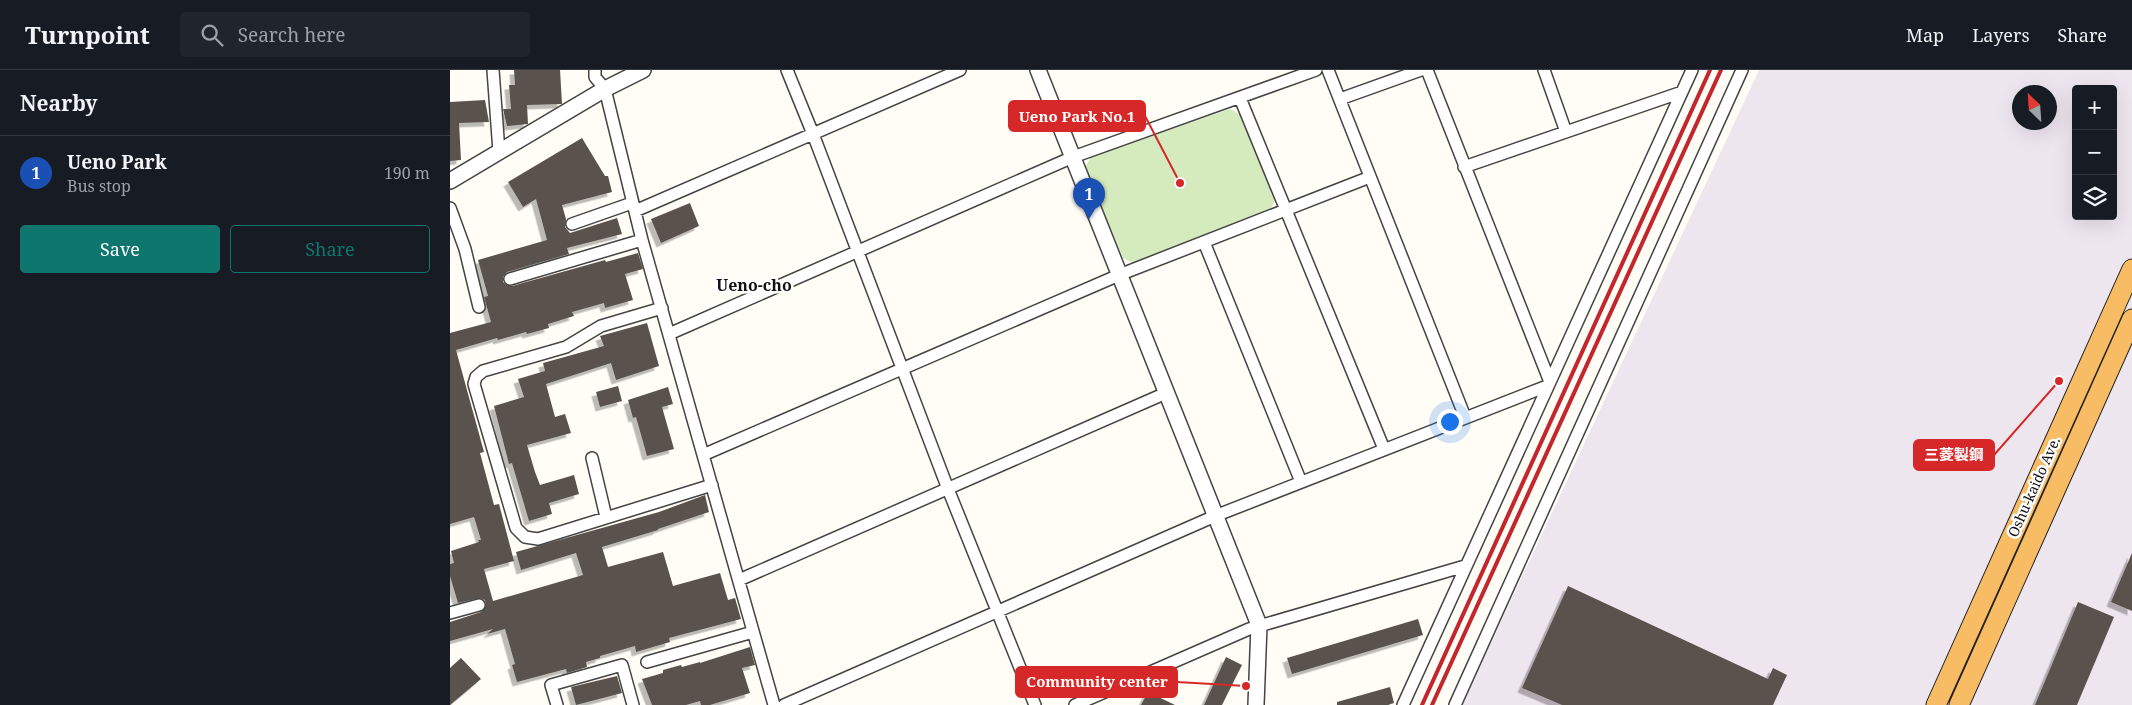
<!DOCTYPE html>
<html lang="en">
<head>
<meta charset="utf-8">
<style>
  :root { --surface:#171b24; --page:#20242c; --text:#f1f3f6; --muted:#9ea1a6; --line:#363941; --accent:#0f766e }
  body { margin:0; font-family:"Noto Serif","Noto Sans JP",serif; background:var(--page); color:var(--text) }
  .controls { position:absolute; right:15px; top:15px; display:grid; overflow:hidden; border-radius:5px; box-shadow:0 5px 20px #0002 }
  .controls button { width:45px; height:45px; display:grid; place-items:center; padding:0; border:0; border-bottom:1px solid var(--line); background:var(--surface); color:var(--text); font:25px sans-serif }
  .compass { position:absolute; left:1562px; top:15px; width:45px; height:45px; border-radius:50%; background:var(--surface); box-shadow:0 5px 20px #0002; rotate:335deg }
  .you { position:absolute; left:999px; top:351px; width:18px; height:18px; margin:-12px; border:4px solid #fff; border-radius:50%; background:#1a73e8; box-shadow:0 0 0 8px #1a73e833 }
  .badge { display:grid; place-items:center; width:32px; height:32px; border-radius:50%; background:var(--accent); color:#fff; font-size:16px; font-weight:700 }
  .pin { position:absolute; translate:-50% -41px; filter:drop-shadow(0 1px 2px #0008) }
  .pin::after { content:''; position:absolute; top:26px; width:18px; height:15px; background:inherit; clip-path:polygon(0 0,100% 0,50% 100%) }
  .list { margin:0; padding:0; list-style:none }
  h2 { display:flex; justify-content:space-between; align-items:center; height:65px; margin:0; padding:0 20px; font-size:21px }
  h2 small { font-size:16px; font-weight:400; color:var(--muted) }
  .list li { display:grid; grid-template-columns:32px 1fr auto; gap:15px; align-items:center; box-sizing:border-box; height:75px; padding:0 20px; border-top:1px solid var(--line) }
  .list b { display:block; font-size:19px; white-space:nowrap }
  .list p { margin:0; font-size:16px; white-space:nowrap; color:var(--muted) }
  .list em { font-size:16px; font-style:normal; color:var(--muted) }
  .actions { display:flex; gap:10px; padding:15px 20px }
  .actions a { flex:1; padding:11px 0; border:1px solid var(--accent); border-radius:5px; text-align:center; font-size:18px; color:var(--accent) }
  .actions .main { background:var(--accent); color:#fff }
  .icon { flex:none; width:28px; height:28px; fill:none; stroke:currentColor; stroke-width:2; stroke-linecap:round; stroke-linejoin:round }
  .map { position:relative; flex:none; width:1682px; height:635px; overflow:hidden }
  header { display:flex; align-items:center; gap:30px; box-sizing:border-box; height:70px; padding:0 25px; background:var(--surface); border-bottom:1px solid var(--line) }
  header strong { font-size:24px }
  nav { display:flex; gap:28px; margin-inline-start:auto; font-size:18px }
  .search { width:350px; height:45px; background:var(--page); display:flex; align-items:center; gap:12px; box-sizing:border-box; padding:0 18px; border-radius:5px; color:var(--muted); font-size:19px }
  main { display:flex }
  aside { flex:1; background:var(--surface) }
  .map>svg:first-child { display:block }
  .industrial { fill:#eee6ef; fill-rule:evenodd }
  .green { fill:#d5ebbd }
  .building { fill:#5a524d; filter:url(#shadow) }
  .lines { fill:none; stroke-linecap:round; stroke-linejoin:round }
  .minor-casing { stroke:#444; stroke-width:14 }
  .tertiary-casing { stroke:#444; stroke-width:18 }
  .trunk-casing { stroke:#222; stroke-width:21 }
  .minor { stroke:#fff; stroke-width:11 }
  .tertiary { stroke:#fff; stroke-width:15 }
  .trunk { stroke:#f7bc64; stroke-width:19 }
  .rail { stroke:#c4262e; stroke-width:4 }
  .labels { text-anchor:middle; stroke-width:5; stroke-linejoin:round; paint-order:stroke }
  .street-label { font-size:14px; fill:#111; stroke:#fff }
  .quarter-label { font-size:16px; font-weight:bold; fill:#111; stroke:#fff }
  .leader { fill:none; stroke:#d62828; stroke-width:2 }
  .callout-dot { fill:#d62828; stroke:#fff; stroke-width:2 }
  .callout { fill:#d62828; stroke:#d62828; stroke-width:2 }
  .callout-label { font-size:15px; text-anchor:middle; font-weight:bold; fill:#fff }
</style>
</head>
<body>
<header>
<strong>Turnpoint</strong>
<div class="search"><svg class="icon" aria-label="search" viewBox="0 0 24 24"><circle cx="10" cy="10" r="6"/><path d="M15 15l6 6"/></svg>Search here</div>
<nav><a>Map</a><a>Layers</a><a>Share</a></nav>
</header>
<main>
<aside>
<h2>Nearby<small></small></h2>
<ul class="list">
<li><span class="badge" style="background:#1a4fb4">1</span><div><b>Ueno Park</b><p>Bus stop</p></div><em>190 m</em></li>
</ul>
<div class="actions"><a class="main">Save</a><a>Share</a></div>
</aside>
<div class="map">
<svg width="1682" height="635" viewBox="0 0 1682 635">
  <defs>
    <filter id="shadow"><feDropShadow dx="-4.5" dy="4.5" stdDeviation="0" flood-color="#0004"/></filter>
  </defs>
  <rect width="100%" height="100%" fill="#fffdf5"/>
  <path class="industrial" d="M 1309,0 L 1682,0 L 1682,635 L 1012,635 ZM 1626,19 L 1663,19 L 1663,146 L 1626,146 ZM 1570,22 L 1600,22 L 1600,52 L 1570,52 Z"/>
  <path class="green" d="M 780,39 L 789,44 L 825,130 L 821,139 L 683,193 L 673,188 L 635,97 L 641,87 Z"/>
  <path class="building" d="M 64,0 L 110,0 L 112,34 L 77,35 L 78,54 L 57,56 L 53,39 L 61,39 L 59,15 L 65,15 Z
    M 35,30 L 39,52 L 9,53 L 11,90 L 0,91 L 0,32 Z
    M 132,68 L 155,106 L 158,106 L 162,122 L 112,135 L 116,149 L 115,157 L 120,163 L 167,148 L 172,164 L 117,178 L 119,184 L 57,202 L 53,207 L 53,212 L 58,216 L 62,216 L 155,190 L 156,192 L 188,183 L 193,199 L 175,204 L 183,230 L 155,238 L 154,233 L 122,242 L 124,246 L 98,254 L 99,258 L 77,264 L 76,262 L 48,270 L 47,268 L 6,280 L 34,382 L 30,383 L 44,435 L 49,434 L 64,491 L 34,499 L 43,531 L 133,505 L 126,483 L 71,500 L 66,482 L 209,442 L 255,425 L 259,442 L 208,459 L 208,460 L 152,477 L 158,497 L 213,482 L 223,516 L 270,503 L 278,530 L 285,528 L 291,549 L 219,568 L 220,572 L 186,582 L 185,576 L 150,586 L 150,588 L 136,592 L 137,597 L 117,603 L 116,599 L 67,612 L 62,595 L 65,594 L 55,559 L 37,564 L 43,559 L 0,571 L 0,552 L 31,542 L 36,536 L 35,530 L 30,528 L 8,533 L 0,506 L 0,494 L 4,493 L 1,481 L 29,472 L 28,470 L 31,470 L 24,447 L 0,454 L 0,263 L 41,252 L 34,227 L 38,226 L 28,190 L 97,170 L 86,129 L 73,137 L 58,112 Z
    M 240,133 L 249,156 L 211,173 L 201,149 Z
    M 197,253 L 209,296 L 166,310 L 161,293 L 96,314 L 105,347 L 115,344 L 121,363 L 77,375 L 85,402 L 90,415 L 124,405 L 129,424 L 99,433 L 102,444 L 79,451 L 62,393 L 59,394 L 44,336 L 74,327 L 68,309 L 95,301 L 93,293 L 154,276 L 150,266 Z
    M 168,316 L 172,331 L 150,337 L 146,322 Z
    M 218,317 L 223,334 L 212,337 L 224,379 L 197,386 L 186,347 L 183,348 L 178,330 Z
    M 1682,483 L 1682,541 L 1661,532 Z
    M 1118,516 L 1318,609 L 1323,598 L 1337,605 L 1323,635 L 1112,635 L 1072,618 Z
    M 1628,532 L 1664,547 L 1627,635 L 1585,635 Z
    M 968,549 L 973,565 L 842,604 L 837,588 Z
    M 300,577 L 305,595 L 292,598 L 300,623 L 260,635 L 251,635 L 250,631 L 236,635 L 202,635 L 192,609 L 213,603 L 213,600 L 231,595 L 232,597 L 250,592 L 250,593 Z
    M 776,587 L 792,595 L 772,635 L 754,635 Z
    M 11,588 L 31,609 L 0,635 L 0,598 Z
    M 167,606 L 172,623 L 126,635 L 121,617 Z
    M 940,617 L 944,633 L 938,635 L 887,635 L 887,632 Z
    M 698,622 L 725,635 L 691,635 Z"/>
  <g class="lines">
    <g class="minor-casing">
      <path id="minor" d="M 43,0 L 49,82
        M 145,0 L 145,7 L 155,19 L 192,170 L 324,635
        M 337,0 L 363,64 L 498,419 L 585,635
        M 878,0 L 1015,347
        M 977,0 L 1100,312
        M 1094,0 L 1116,62
        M 790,28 L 934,379
        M 890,29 L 971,0
        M 1014,97 L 1232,22
        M 0,138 L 15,179 L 29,237
        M 185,141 L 510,0
        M 122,154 L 182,133
        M 754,172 L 851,412
        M 60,209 L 192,170
        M 212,238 L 151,256 L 116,277 L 33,301 L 26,307 L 24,314 L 66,458 L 75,467 L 88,469 L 262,415
        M 219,264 L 623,87 L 866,0
        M 253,385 L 669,205 L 920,107
        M 142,388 L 156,447
        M 289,510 L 716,323
        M 0,543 L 29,535
        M 197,592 L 303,562
        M 107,635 L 101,615 L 172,595 L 183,635
        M 334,635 L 765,446 L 1097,316 L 1100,312
        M 625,635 L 799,559 L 1015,496
        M 953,635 L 1242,0
        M 1005,635 L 1292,0"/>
    </g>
    <g class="tertiary-casing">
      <path id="tertiary" d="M 588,0 L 809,555 L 806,635
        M 0,111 L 155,19 L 193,0"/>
    </g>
    <g class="trunk-casing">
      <path id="trunk" d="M 1486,635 L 1682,199
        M 1509,635 L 1682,249"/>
    </g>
    <use href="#minor" class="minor"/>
    <use href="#tertiary" class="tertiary"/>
    <use href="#trunk" class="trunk"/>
    <path class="rail" d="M 972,635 L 1260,0
      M 982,635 L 1271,0"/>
  </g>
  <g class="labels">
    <g class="street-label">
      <text transform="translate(1584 417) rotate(-66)" y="5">Oshu-kaido Ave.</text>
    </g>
    <g class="quarter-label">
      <text x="304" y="221">Ueno-cho</text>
    </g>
  </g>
  <path class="leader" d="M730 113L695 46M1609 311L1544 385M796 616L727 612"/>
  <g class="callout-dot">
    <circle cx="730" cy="113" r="5"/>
    <circle cx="1609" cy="311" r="5"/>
    <circle cx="796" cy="616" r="5"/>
  </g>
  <g class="callout">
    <rect x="559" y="31" width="136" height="30" rx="5"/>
    <rect x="1464" y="370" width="80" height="30" rx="5"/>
    <rect x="566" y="597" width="161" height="30" rx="5"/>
  </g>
  <g class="callout-label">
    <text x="627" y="52">Ueno Park No.1</text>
    <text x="1504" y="390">三菱製鋼</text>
    <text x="647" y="617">Community center</text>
  </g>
</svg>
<div class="controls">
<button>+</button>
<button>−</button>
<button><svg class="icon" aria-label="layers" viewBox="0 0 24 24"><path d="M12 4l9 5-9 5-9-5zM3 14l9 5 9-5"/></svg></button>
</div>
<svg class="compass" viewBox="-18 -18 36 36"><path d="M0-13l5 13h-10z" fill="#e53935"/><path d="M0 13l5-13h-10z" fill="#9ea1a6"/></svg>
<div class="you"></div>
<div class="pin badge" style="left:639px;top:149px;background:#1a4fb4">1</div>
</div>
</main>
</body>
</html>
